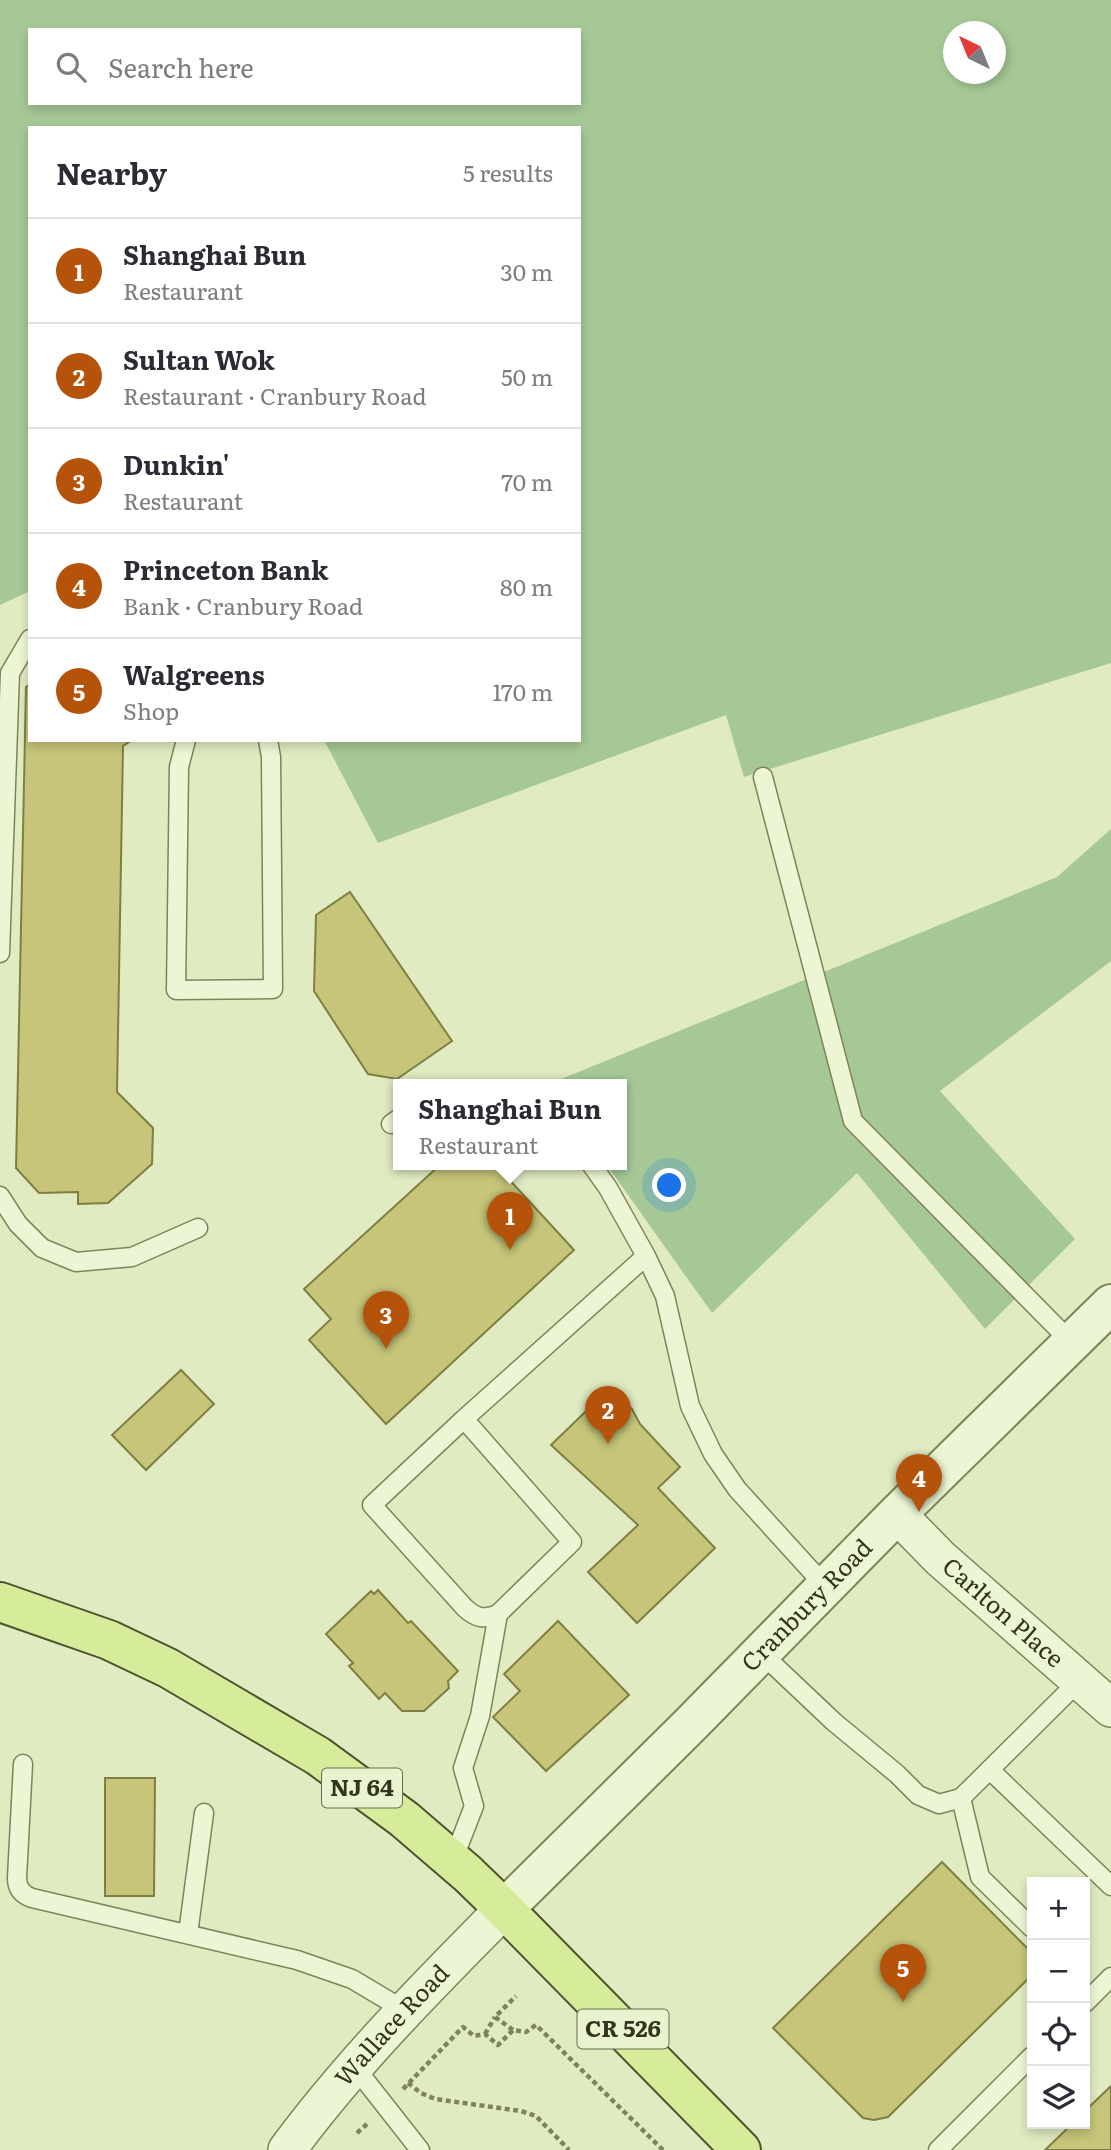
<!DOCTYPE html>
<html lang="en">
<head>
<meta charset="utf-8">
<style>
  :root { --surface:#fff; --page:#f7f7f7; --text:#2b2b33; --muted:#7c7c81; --line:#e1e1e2; --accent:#b45309 }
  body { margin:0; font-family:Literata,serif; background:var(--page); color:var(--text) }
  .controls { position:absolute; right:21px; bottom:21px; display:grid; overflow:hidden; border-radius:0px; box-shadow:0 4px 10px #0003 }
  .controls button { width:63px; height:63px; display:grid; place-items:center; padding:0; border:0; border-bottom:2px solid var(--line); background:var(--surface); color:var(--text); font:35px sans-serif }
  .compass { position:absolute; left:943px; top:21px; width:63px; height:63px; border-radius:50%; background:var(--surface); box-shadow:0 4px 10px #0003; rotate:317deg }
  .you { position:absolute; left:670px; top:1186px; width:24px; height:24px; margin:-18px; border:5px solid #fff; border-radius:50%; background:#1a73e8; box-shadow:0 0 0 10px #1a73e833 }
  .badge { display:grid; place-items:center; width:46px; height:46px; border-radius:50%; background:var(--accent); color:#fff; font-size:23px; font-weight:700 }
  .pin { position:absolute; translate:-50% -58px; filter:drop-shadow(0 2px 4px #0008) }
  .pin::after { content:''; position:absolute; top:37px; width:24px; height:21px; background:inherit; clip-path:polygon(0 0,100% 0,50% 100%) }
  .popup { position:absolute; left:393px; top:1079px; width:234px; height:91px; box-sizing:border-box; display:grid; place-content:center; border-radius:0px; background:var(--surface); filter:drop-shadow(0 2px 5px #0005); font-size:23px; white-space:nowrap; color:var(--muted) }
  .popup b { font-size:26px; color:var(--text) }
  .popup::after { content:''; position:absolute; left:50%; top:100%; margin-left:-14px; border:14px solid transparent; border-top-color:var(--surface) }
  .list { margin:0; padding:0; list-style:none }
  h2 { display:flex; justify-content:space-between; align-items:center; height:91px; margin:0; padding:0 28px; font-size:30px }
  h2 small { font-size:23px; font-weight:400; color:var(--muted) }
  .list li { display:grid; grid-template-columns:46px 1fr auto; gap:21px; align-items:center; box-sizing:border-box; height:105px; padding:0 28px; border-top:2px solid var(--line) }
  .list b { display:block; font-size:26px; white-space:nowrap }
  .list p { margin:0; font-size:23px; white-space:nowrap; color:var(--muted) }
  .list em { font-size:23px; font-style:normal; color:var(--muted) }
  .icon { flex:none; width:38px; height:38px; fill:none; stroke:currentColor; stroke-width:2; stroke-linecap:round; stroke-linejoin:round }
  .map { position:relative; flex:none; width:1111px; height:2150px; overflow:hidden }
  .search { position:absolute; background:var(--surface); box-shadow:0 4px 10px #0003; left:28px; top:28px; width:553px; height:77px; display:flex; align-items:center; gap:18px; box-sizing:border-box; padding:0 24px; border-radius:0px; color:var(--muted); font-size:26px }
  .panel { position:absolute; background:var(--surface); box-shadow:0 4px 10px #0003; left:28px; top:126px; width:553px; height:616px; border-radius:0px }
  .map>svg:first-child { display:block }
  .green { fill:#a6c896; fill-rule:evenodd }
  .building { fill:#c6c57a; stroke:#807e42; stroke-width:2 }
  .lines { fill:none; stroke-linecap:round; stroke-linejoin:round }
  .service-casing { stroke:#7f835a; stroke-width:21 }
  .minor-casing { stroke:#7f835a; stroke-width:40 }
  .tertiary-casing { stroke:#7f835a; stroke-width:42 }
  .primary-casing { stroke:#50512e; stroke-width:42 }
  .path { stroke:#7f835a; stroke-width:4.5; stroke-dasharray:5 3.5; stroke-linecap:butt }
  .service { stroke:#edf6d4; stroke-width:18 }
  .minor { stroke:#edf6d4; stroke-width:37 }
  .tertiary { stroke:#edf6d4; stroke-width:38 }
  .primary { stroke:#d7ec9b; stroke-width:38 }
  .labels { text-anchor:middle; stroke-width:5; stroke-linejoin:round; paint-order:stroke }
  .shield { fill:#e9f3d0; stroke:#696d53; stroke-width:2 }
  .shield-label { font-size:23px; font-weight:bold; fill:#32341d }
  .street-label { font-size:24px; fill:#32341d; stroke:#e9f3d0 }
</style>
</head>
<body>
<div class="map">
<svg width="1111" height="2150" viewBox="0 0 1111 2150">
  <rect width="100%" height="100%" fill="#e0ebc1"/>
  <path class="green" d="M 0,0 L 1111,0 L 1111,663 L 744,777 L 726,715 L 378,843 L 324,740 L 579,740 L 579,128 L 30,128 L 30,591 L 0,605 ZM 30,30 L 579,30 L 579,103 L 30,103 ZM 954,32 L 996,32 L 996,74 L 954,74 Z
    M 1111,829 L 1111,961 L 940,1091 L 1075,1239 L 985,1329 L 857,1173 L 712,1313 L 606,1164 L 622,1164 L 622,1084 L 549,1084 L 1057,877 Z"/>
  <path class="building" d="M 30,684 L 30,740 L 132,740 L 123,746 L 117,1092 L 153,1128 L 152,1164 L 108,1203 L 78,1204 L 78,1192 L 39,1193 L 16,1168 L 26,687 Z
    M 350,892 L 452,1041 L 397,1079 L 368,1074 L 314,991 L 316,915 Z
    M 441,1164 L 495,1164 L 574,1250 L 386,1424 L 309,1340 L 331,1319 L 304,1289 Z
    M 181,1370 L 214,1404 L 146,1470 L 112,1435 Z
    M 610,1388 L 632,1409 L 640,1424 L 680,1467 L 658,1488 L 715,1548 L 637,1623 L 588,1572 L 638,1525 L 551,1445 Z
    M 378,1590 L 408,1623 L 411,1621 L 458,1671 L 448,1681 L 449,1688 L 424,1711 L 402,1711 L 385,1693 L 379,1699 L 349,1666 L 353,1663 L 326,1634 L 371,1591 L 374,1594 Z
    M 558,1621 L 629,1695 L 546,1771 L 493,1717 L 520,1691 L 504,1674 Z
    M 105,1778 L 155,1778 L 154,1896 L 105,1896 Z
    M 942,1862 L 1032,1953 L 1032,1975 L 888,2117 L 874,2120 L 863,2118 L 773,2028 Z
    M 1111,2086 L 1111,2150 L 1045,2150 L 1072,2124 L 1085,2124 L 1085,2111 Z"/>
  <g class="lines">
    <g class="service-casing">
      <path id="service" d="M 186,740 L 179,767 L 176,990 L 273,989 L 271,757 L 268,740
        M 763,777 L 853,1121 L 1072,1343
        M 0,953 L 10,673 L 30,639
        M 391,1124 L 398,1119
        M 591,1164 L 608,1188 L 646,1256 L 665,1296 L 690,1406 L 713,1454 L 737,1489 L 826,1587
        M 0,1196 L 18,1224 L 42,1248 L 76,1262 L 132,1257 L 198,1228
        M 464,1419 L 372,1505 L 465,1608 C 476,1618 484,1620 498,1614 L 572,1542 L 464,1419 L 646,1256
        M 761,1653 L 834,1722 L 897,1774 L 918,1795 L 939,1804 L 961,1798 L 1080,1680
        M 23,1764 L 17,1878 C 17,1889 23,1895 32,1898 L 297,1960 L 352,1979 L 404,2010
        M 990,1770 L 1111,1886
        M 961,1798 L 980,1877 L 1032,1928
        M 453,1860 L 474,1806 L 463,1768 L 480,1716 L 498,1614
        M 188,1934 L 204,1813
        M 1085,2003 L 1111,1977
        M 354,2066 L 420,2150
        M 938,2150 L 1032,2056"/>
    </g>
    <g class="minor-casing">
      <g id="minor">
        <path id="s1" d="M 897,1514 L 940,1558 L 1111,1708"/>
        <path id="s2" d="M 287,2150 C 352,2062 428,1986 504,1909"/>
      </g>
    </g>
    <g class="tertiary-casing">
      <g id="tertiary">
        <path id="s3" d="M 504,1909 L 689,1726 L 897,1514 L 1111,1304"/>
      </g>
    </g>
    <g class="primary-casing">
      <path id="primary" d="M 0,1602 L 109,1640 L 168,1668 L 318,1756 L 404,1819 L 468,1874 L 504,1909 L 741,2150"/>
    </g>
    <path class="path" d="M 513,2030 L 495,2017 L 516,1996
      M 485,2034 L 495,2017
      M 408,2083 L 421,2093 L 435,2099 L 521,2111 L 536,2116 L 569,2150
      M 403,2089 L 463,2027 L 474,2036 L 485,2034 L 498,2045 L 513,2030 L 526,2032 L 536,2025 L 663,2150
      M 357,2133 L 367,2124"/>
    <use href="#service" class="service"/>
    <use href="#minor" class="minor"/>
    <use href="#tertiary" class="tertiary"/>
    <use href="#primary" class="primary"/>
  </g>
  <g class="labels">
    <g class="shield">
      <rect x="322" y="1768.5" width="80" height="39" rx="5"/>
      <rect x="577.5" y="2009.5" width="91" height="39" rx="5"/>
    </g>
    <g class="shield-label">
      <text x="362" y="1796">NJ 64</text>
      <text x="623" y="2037">CR 526</text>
    </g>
    <g class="street-label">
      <text dy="8" stroke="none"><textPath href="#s3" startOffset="429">Cranbury Road</textPath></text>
      <text dy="8" stroke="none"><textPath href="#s1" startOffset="145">Carlton Place</textPath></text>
      <text dy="8" stroke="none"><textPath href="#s2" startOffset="163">Wallace Road</textPath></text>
    </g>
  </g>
</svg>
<div class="controls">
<button>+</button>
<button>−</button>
<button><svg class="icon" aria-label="locate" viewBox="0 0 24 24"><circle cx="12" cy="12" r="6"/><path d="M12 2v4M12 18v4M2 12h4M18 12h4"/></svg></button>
<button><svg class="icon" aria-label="layers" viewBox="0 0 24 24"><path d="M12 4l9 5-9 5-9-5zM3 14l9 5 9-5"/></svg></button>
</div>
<svg class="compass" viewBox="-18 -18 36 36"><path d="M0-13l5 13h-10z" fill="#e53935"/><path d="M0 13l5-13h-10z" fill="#7c7c81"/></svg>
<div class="you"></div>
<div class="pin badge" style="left:510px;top:1250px">1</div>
<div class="popup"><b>Shanghai Bun</b>Restaurant</div>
<div class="pin badge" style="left:608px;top:1444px">2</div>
<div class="pin badge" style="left:386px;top:1349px">3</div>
<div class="pin badge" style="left:919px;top:1512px">4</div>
<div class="pin badge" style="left:903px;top:2002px">5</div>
<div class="search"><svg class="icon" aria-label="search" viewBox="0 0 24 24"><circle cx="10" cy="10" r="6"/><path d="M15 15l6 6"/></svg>Search here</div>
<section class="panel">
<h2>Nearby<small>5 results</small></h2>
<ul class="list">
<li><span class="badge">1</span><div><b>Shanghai Bun</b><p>Restaurant</p></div><em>30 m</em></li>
<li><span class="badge">2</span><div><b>Sultan Wok</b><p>Restaurant · Cranbury Road</p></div><em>50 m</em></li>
<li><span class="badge">3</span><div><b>Dunkin'</b><p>Restaurant</p></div><em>70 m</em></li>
<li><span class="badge">4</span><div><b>Princeton Bank</b><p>Bank · Cranbury Road</p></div><em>80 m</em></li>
<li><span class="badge">5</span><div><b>Walgreens</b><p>Shop</p></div><em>170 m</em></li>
</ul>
</section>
</div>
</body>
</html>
